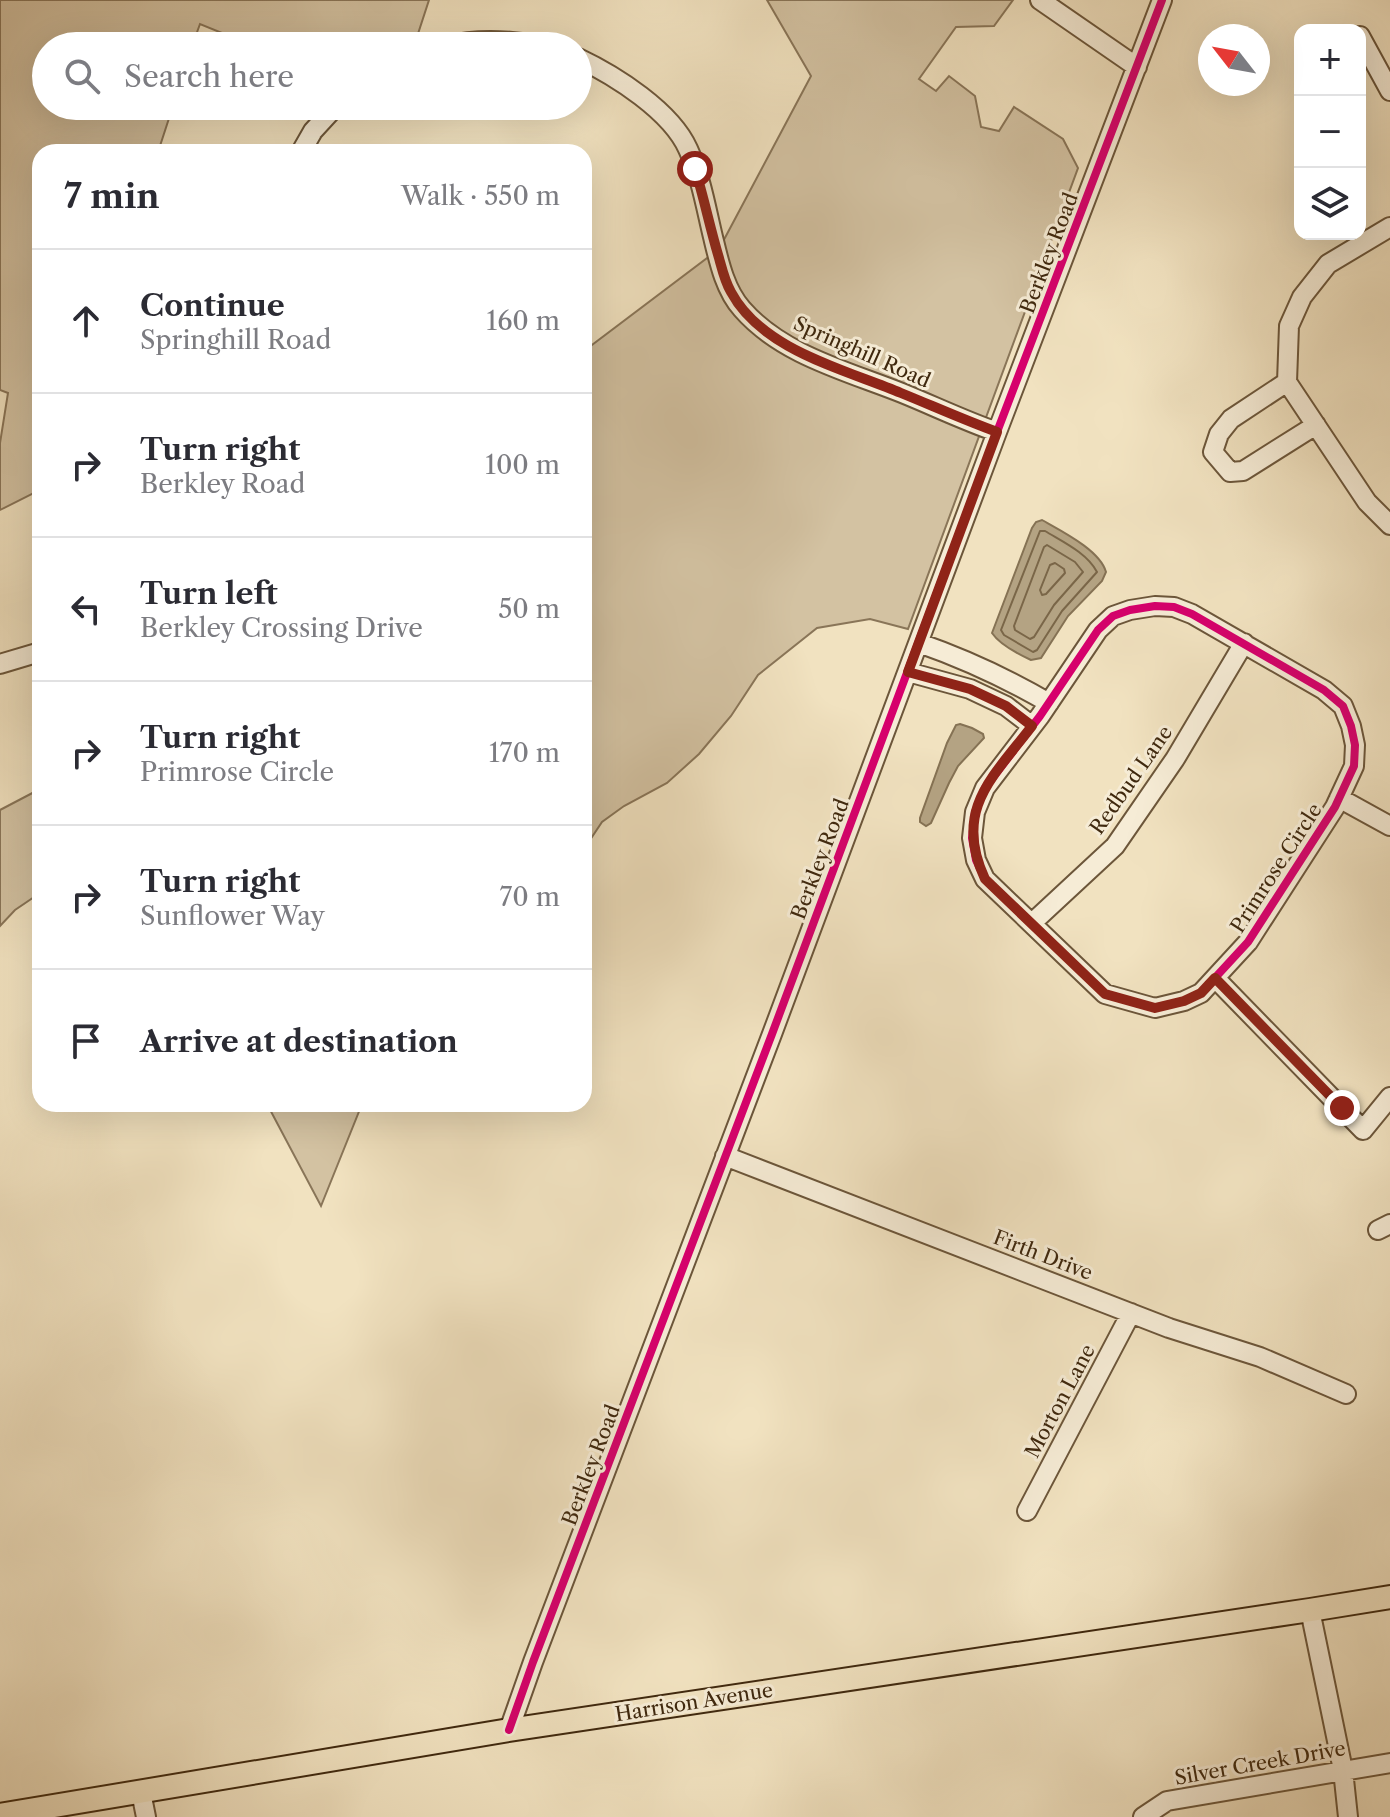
<!DOCTYPE html>
<html lang="en">
<head>
<meta charset="utf-8">
<style>
  :root { --surface:#fff; --page:#f2f2f3; --text:#2b2b33; --muted:#7c7c81; --line:#e1e1e2 }
  body { margin:0; font-family:"Libre Caslon Text",serif; background:var(--page); color:var(--text) }
  .controls { position:absolute; right:24px; top:24px; display:grid; overflow:hidden; border-radius:16px; box-shadow:0 8px 32px #0002 }
  .controls button { width:72px; height:72px; display:grid; place-items:center; padding:0; border:0; border-bottom:2px solid var(--line); background:var(--surface); color:var(--text); font:40px sans-serif }
  .compass { position:absolute; left:1198px; top:24px; width:72px; height:72px; border-radius:50%; background:var(--surface); box-shadow:0 8px 32px #0002; rotate:301deg }
  .stop { position:absolute; width:24px; height:24px; margin:-18px; border:6px solid #8f2418; border-radius:50%; background:#fff }
  .stop.end { background:#8f2418; border-color:#fff; box-shadow:0 2px 8px #0008 }
  .list { margin:0; padding:0; list-style:none }
  h2 { display:flex; justify-content:space-between; align-items:center; height:104px; margin:0; padding:0 32px; font-size:34px }
  h2 small { font-size:26px; font-weight:400; color:var(--muted) }
  .list li { display:grid; grid-template-columns:52px 1fr auto; gap:24px; align-items:center; box-sizing:border-box; height:144px; padding:0 32px; border-top:2px solid var(--line) }
  .list b { display:block; font-size:30px; white-space:nowrap }
  .list p { margin:0; font-size:26px; white-space:nowrap; color:var(--muted) }
  .list em { font-size:26px; font-style:normal; color:var(--muted) }
  .icon { flex:none; width:44px; height:44px; fill:none; stroke:currentColor; stroke-width:2; stroke-linecap:round; stroke-linejoin:round }
  .map { position:relative; flex:none; width:1390px; height:1817px; overflow:hidden }
  .search { position:absolute; background:var(--surface); box-shadow:0 8px 32px #0002; left:32px; top:32px; width:560px; height:88px; display:flex; align-items:center; gap:20px; box-sizing:border-box; padding:0 28px; border-radius:44px; color:var(--muted); font-size:30px }
  .panel { position:absolute; background:var(--surface); box-shadow:0 8px 32px #0002; left:32px; top:144px; width:560px; height:968px; border-radius:24px }
  .map>svg:first-child { display:block }
  .green { fill:#d3c2a2; stroke:#897558; stroke-width:2 }
  .water { fill:#b4a383; stroke:#857254; stroke-width:2 }
  .lines { fill:none; stroke-linecap:round; stroke-linejoin:round }
  .shore { stroke:#7a6648; stroke-width:2 }
  .minor-casing { stroke:#6c563a; stroke-width:22 }
  .major-casing { stroke:#3f280e; stroke-width:26 }
  .minor { stroke:#f6ecd6; stroke-width:18 }
  .major { stroke:#f1e2c0; stroke-width:22 }
  .cycleway-casing { stroke:#f6ecd6; stroke-width:13 }
  .cycleway { stroke:#d6006c; stroke-width:8 }
  .route { stroke:#8f2418; stroke-width:10 }
  .labels { text-anchor:middle; stroke-width:6; stroke-linejoin:round; paint-order:stroke }
  .street-label { font-size:20px; fill:#3f280e; stroke:#f6ecd6 }
</style>
</head>
<body>
<div class="map">
<svg width="1390" height="1817" viewBox="0 0 1390 1817">
  <rect width="100%" height="100%" fill="#f1e2c0"/>
  <filter id="stains"><feTurbulence type="fractalNoise" baseFrequency=".0025" numOctaves="4"/><feColorMatrix values="0 0 0 0 .2 0 0 0 0 .09 0 0 0 0 .02 0 0 0 .5 -.17"/></filter>
  <radialGradient id="worn" r=".72"><stop offset=".6" stop-color="#630" stop-opacity="0"/><stop offset="1" stop-color="#630" stop-opacity=".3"/></radialGradient>
  <path class="green" d="M 0,0 L 429,0 L 414,46 L 254,46 L 200,24 L 192,46 L 46,46 L 46,106 L 173,106 L 158,152 L 40,152 L 40,490 L 0,510 L 0,443 L 8,393 L 0,390 Z
    M 767,0 L 1013,0 L 994,26 L 956,27 L 919,79 L 936,91 L 949,76 L 975,96 L 981,127 L 999,131 L 1014,107 L 1063,139 L 1078,168 L 908,629 L 870,619 L 817,628 L 758,675 L 731,716 L 699,754 L 667,783 L 624,806 L 602,822 L 584,849 L 584,351 L 719,249 L 811,76 Z
    M 40,789 L 40,893 L 15,910 L 0,926 L 0,810 Z
    M 267,1104 L 362,1104 L 321,1206 Z"/>
  <path class="water" d="M 1042,520 C 1061,531 1100,550 1106,572 L 1102,581 L 1068,616 L 1041,658 L 1031,660 C 1018,654 1000,645 992,633 L 1032,528 L 1036,522 Z
    M 960,724 L 972,728 L 983,734 L 984,738 L 958,766 L 949,783 L 931,823 L 926,826 L 920,822 L 920,818 L 947,743 L 956,725 Z"/>
  <g class="lines">
    <path class="shore" d="M 1040,531 L 1045,531 C 1063,542 1087,553 1097,572 L 1062,611 L 1037,650 L 1033,652 L 1004,635 L 1001,630 Z
      M 1047,545 L 1075,562 L 1083,572 L 1054,605 L 1034,637 L 1030,639 L 1015,630 L 1014,626 L 1044,547 Z
      M 1055,563 L 1064,569 L 1065,573 L 1046,594 L 1042,595 L 1040,590 L 1050,565 Z"/>
    <g class="minor-casing">
      <path id="minor" d="M 1040,0 L 1137,67
        M 1360,36 L 1390,91
        M 447,46 C 478,38 509,40 541,46
        M 578,58 C 616,76 671,111 688,149 C 701,177 706,208 713,237 C 719,262 725,290 742,309 C 782,355 847,371 902,393 C 934,406 965,421 997,432
        M 301,152 L 313,131 L 336,106
        M 1390,227 L 1328,264 L 1302,297 L 1289,326 L 1287,382 L 1367,502 L 1390,525
        M 1287,382 L 1231,419 L 1219,434 L 1213,452 L 1230,472 L 1243,471 L 1316,425
        M 1155,606 L 1174,607 L 1192,614 L 1324,690 L 1343,706 L 1351,726 L 1355,745 L 1354,766 L 1335,807 L 1248,942 L 1201,993 L 1184,1001 L 1155,1008 L 1105,994 L 985,879 L 976,860 L 972,838 L 975,812 L 985,788 L 1040,716 L 1098,630 L 1113,616 L 1130,610 Z
        M 919,643 C 965,659 1006,678 1049,703
        M 0,664 L 40,652
        M 908,672 L 970,689 L 1006,706 L 1032,726
        M 1339,798 L 1390,826
        M 1032,923 L 1115,846 L 1175,759 L 1244,643
        M 1215,978 L 1363,1130 L 1390,1097
        M 725,1156 L 1169,1328 L 1260,1357 L 1346,1394
        M 1378,1230 L 1390,1224
        M 1027,1511 L 1131,1313
        M 1310,1610 L 1343,1770 L 1348,1817
        M 509,1730 L 533,1662 L 772,1034 L 997,432 L 1162,0
        M 141,1792 L 146,1817
        M 1143,1817 L 1167,1801 L 1390,1763"/>
    </g>
    <g class="major-casing">
      <path id="major" d="M 0,1815 L 509,1730 L 1310,1610 L 1390,1597"/>
    </g>
    <use href="#minor" class="minor"/>
    <use href="#major" class="major"/>
    <g class="cycleway-casing">
      <path id="cycleway" d="M 1155,606 L 1174,607 L 1192,614 L 1324,690 L 1343,706 L 1351,726 L 1355,745 L 1354,766 L 1335,807 L 1248,942 L 1201,993 L 1184,1001 L 1155,1008 L 1105,994 L 985,879 L 976,860 L 972,838 L 975,812 L 985,788 L 1040,716 L 1098,630 L 1113,616 L 1130,610 Z
        M 509,1730 L 533,1662 L 772,1034 L 997,432 L 1162,0"/>
    </g>
    <use href="#cycleway" class="cycleway"/>
  </g>
  <g class="lines">
    <path class="route" d="M 695,169 C 704,198 710,228 719,258 C 722,269 725,282 731,292 C 762,350 844,369 901,393 C 933,406 964,420 997,432 L 908,672 L 970,689 L 1006,706 L 1032,726 C 992,778 953,810 985,879 L 1105,994 L 1155,1008 L 1184,1001 L 1201,993 L 1215,978 L 1342,1108"/>
  </g>
  <g class="labels">
    <g class="street-label">
      <text transform="translate(1049 253) rotate(-69)" y="7">Berkley Road</text>
      <text transform="translate(862 352) rotate(24)" y="7">Springhill Road</text>
      <text transform="translate(1131 780) rotate(-55)" y="7">Redbud Lane</text>
      <text transform="translate(820 859) rotate(-69)" y="7">Berkley Road</text>
      <text transform="translate(1276 868) rotate(-57)" y="7">Primrose Circle</text>
      <text transform="translate(1043 1255) rotate(21)" y="7">Firth Drive</text>
      <text transform="translate(1060 1401) rotate(-62)" y="7">Morton Lane</text>
      <text transform="translate(591 1465) rotate(-69)" y="7">Berkley Road</text>
      <text transform="translate(694 1702) rotate(-9)" y="7">Harrison Avenue</text>
      <text transform="translate(1260 1763) rotate(-10)" y="7">Silver Creek Drive</text>
    </g>
  </g>
  <rect width="100%" height="100%" filter="url(#stains)"/>
  <rect width="100%" height="100%" fill="url(#worn)"/>
</svg>
<div class="controls">
<button>+</button>
<button>−</button>
<button><svg class="icon" aria-label="layers" viewBox="0 0 24 24"><path d="M12 4l9 5-9 5-9-5zM3 14l9 5 9-5"/></svg></button>
</div>
<svg class="compass" viewBox="-18 -18 36 36"><path d="M0-13l5 13h-10z" fill="#e53935"/><path d="M0 13l5-13h-10z" fill="#7c7c81"/></svg>
<div class="stop" style="left:695px;top:169px"></div>
<div class="stop end" style="left:1342px;top:1108px"></div>
<div class="search"><svg class="icon" aria-label="search" viewBox="0 0 24 24"><circle cx="10" cy="10" r="6"/><path d="M15 15l6 6"/></svg>Search here</div>
<section class="panel">
<h2>7 min<small>Walk · 550 m</small></h2>
<ul class="list">
<li><svg class="icon" aria-label="ahead" viewBox="0 0 24 24"><path d="M12 20V5M6 11l6-6 6 6"/></svg><div><b>Continue</b><p>Springhill Road</p></div><em>160 m</em></li>
<li><svg class="icon" aria-label="right" viewBox="0 0 24 24"><path d="M7 20v-9h11M14 6l5 5-5 5"/></svg><div><b>Turn right</b><p>Berkley Road</p></div><em>100 m</em></li>
<li><svg class="icon" aria-label="left" viewBox="0 0 24 24"><path d="M17 20v-9H6M10 6l-5 5 5 5"/></svg><div><b>Turn left</b><p>Berkley Crossing Drive</p></div><em>50 m</em></li>
<li><svg class="icon" aria-label="right" viewBox="0 0 24 24"><path d="M7 20v-9h11M14 6l5 5-5 5"/></svg><div><b>Turn right</b><p>Primrose Circle</p></div><em>170 m</em></li>
<li><svg class="icon" aria-label="right" viewBox="0 0 24 24"><path d="M7 20v-9h11M14 6l5 5-5 5"/></svg><div><b>Turn right</b><p>Sunflower Way</p></div><em>70 m</em></li>
<li><svg class="icon" aria-label="arrive" viewBox="0 0 24 24"><path d="M6 21V4h12l-3 4 3 4H6"/></svg><div><b>Arrive at destination</b></div></li>
</ul>
</section>
</div>
</body>
</html>
